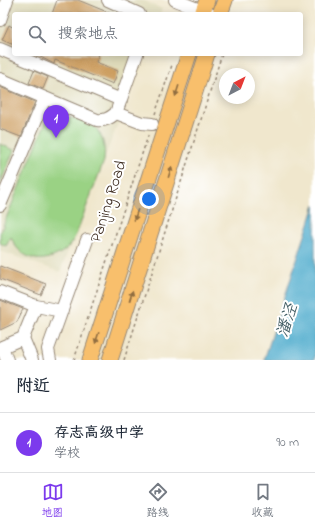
<!DOCTYPE html>
<html lang="zh">
<head>
<meta charset="utf-8">
<style>
  :root { --surface:#fff; --page:#f2f2f3; --text:#1f2937; --muted:#747a83; --line:#e0e1e3; --accent:#7c3aed }
  body { margin:0; font-family:"Indie Flower","LXGW WenKai TC",sans-serif; background:var(--page); color:var(--text) }
  .compass { position:absolute; left:219px; top:68px; width:36px; height:36px; border-radius:50%; background:var(--surface); box-shadow:0 2px 10px #0003; rotate:42deg }
  .you { position:absolute; left:149px; top:199px; width:14px; height:14px; margin:-10px; border:3px solid #fff; border-radius:50%; background:#1a73e8; box-shadow:0 0 0 6px #1a73e833 }
  .badge { display:grid; place-items:center; width:26px; height:26px; border-radius:50%; background:var(--accent); color:#fff; font-size:13px; font-weight:700 }
  .pin { position:absolute; translate:-50% -33px; filter:drop-shadow(0 1px 2px #0008) }
  .pin::after { content:''; position:absolute; top:21px; width:14px; height:12px; background:inherit; clip-path:polygon(0 0,100% 0,50% 100%) }
  .list { margin:0; padding:0; list-style:none }
  h2 { display:flex; justify-content:space-between; align-items:center; height:52px; margin:0; padding:0 16px; font-size:17px }
  h2 small { font-size:13px; font-weight:400; color:var(--muted) }
  .list li { display:grid; grid-template-columns:26px 1fr auto; gap:12px; align-items:center; box-sizing:border-box; height:60px; padding:0 16px; border-top:1px solid var(--line) }
  .list b { display:block; font-size:15px; white-space:nowrap }
  .list p { margin:0; font-size:13px; white-space:nowrap; color:var(--muted) }
  .list em { font-size:13px; font-style:normal; color:var(--muted) }
  .icon { flex:none; width:22px; height:22px; fill:none; stroke:currentColor; stroke-width:2; stroke-linecap:round; stroke-linejoin:round }
  .map { position:relative; flex:none; width:315px; height:360px; overflow:hidden }
  .search { position:absolute; background:var(--surface); box-shadow:0 2px 10px #0003; left:12px; right:12px; top:12px; height:44px; display:flex; align-items:center; gap:10px; box-sizing:border-box; padding:0 14px; border-radius:4px; color:var(--muted); font-size:15px }
  .sheet { height:112px; background:var(--surface) }
  nav { display:flex; justify-content:space-around; align-items:center; box-sizing:border-box; height:56px; border-top:1px solid var(--line); background:var(--surface); font-size:11px; color:var(--muted) }
  nav a { display:grid; justify-items:center; gap:2px }
  nav .on { color:var(--accent) }
  .map>svg:first-child { display:block }
  .built { fill:#e0dcbb }
  .green { fill:#9ad284; stroke:#6a7e51 }
  .water { fill:#4eabcc; stroke:#446a75 }
  .building { fill:#cc9d5f }
  .lines { fill:none; stroke-linecap:round; stroke-linejoin:round }
  .minor-casing { stroke:#968876; stroke-width:14 }
  .major-casing { stroke:#968876; stroke-width:17 }
  .path { stroke:#968876; stroke-width:1.5; stroke-dasharray:3 3; stroke-linecap:butt }
  .minor { stroke:#fff; stroke-width:12 }
  .major { stroke:#f8bf6c; stroke-width:15 }
  .oneway { fill:#906d41 }
  .labels { text-anchor:middle; stroke-width:4; stroke-linejoin:round; paint-order:stroke }
  .street-label { font-size:16px; fill:#3b2a1e; stroke:#fff }
  .water-label { font-size:17px; font-style:italic; fill:#435e64; stroke:#fff }
</style>
</head>
<body>
<div class="map">
<svg width="315" height="360" viewBox="0 0 315 360">
  <rect width="100%" height="100%" fill="#fff"/>
  <filter id="ink" filterUnits="userSpaceOnUse"><feTurbulence type="fractalNoise" baseFrequency=".025" numOctaves="2"/><feDisplacementMap in="SourceGraphic" scale="8" xChannelSelector="R" yChannelSelector="G"/><feConvolveMatrix kernelMatrix="1 2 1 2 8 2 1 2 1" color-interpolation-filters="sRGB"/></filter>
  <filter id="wash" filterUnits="userSpaceOnUse"><feTurbulence type="fractalNoise" baseFrequency=".012" numOctaves="4" result="noise"/><feDisplacementMap in="SourceGraphic" scale="16" xChannelSelector="R" yChannelSelector="G"/><feGaussianBlur stdDeviation="0.9" result="paint"/><feColorMatrix in="noise" values="0 0 0 0 0 0 0 0 0 0 0 0 0 0 0 0 0 1.4 0 .05"/><feComposite in="paint" operator="in"/></filter>
  <g filter="url(#wash)">
    <rect width="100%" height="100%" fill="#f0e7cd"/>
    <path class="built" d="M 1,0 L 142,0 L 162,9 L 160,14 L 14,14 L 14,54 L 145,54 L 60,272 L 0,251 L 0,3 Z"/>
    <path class="green" d="M 52,107 L 62,111 L 59,121 C 88,110 108,132 104,161 C 97,179 90,197 83,216 C 79,226 76,238 69,246 C 61,255 47,261 35,259 C 23,256 15,248 11,237 L 6,246 L 0,243 L 0,233 Z
      M 0,144 L 14,150 L 0,184 Z"/>
    <path class="water" d="M 315,205 L 315,356 L 314,360 L 264,360 Z"/>
    <g id="blocks">
      <path class="building" d="M 57,0 L 78,0 L 112,14 L 52,14 Z
        M 9,25 L 14,28 L 14,45 L 2,40 Z
        M 35,54 L 99,54 L 96,62 L 118,71 L 113,84 L 55,60 L 54,64 Z
        M 34,71 L 48,77 L 43,89 L 29,83 Z
        M 0,87 L 35,102 L 21,137 L 0,129 Z
        M 0,266 L 46,284 L 41,295 L 0,279 Z
        M 0,300 L 23,309 L 17,322 L 0,330 Z"/>
    </g>
  </g>
  <g filter="url(#ink)">
    <use href="#blocks" fill-opacity="0" stroke="#968876" stroke-width="1"/>
    <g class="lines">
      <g class="minor-casing">
        <path id="minor" d="M 108,0 L 139,14
          M 175,0 L 210,14
          M 0,20 L 7,0
          M 0,49 L 121,100
          M 0,79 L 97,120 C 105,121 110,118 116,113 L 137,54
          M 116,113 L 142,123 L 152,124
          M 0,205 L 45,98
          M 0,292 L 36,306 L 62,311
          M 7,360 L 2,347 L 23,338
          M 32,360 L 23,338 L 36,306
          M 50,360 L 48,349 L 87,240"/>
      </g>
      <g class="major-casing">
        <path id="major" d="M 202,14 L 207,0
          M 220,14 L 225,0
          M 90,360 L 189,54
          M 110,360 L 207,54"/>
      </g>
      <path class="path" d="M 155,114 L 172,65
        M 74,360 L 149,133
        M 124,360 L 222,54"/>
      <use href="#minor" class="minor"/>
      <use href="#major" class="major"/>
    </g>
    <defs><path id="oneway-solid" d="M-6-.8H1V-3.2L6.5 0L1 3.2V.8H-6Z"/></defs>
    <g class="oneway">
      <use href="#oneway-solid" transform="translate(177 91) rotate(108)"/>
      <use href="#oneway-solid" transform="translate(170 172) rotate(-73)"/>
      <use href="#oneway-solid" transform="translate(136 215) rotate(108)"/>
      <use href="#oneway-solid" transform="translate(131 296) rotate(-73)"/>
      <use href="#oneway-solid" transform="translate(97 338) rotate(108)"/>
    </g>
  </g>
  <g class="labels">
    <g class="street-label">
      <text transform="translate(107 201) rotate(-72)" y="6">Panjing Road</text>
    </g>
    <g class="water-label">
      <text transform="translate(286 320) rotate(-72)" y="6">潘泾</text>
    </g>
  </g>
</svg>
<svg class="compass" viewBox="-18 -18 36 36"><path d="M0-13l5 13h-10z" fill="#e53935"/><path d="M0 13l5-13h-10z" fill="#747a83"/></svg>
<div class="you"></div>
<div class="pin badge" style="left:56px;top:138px">1</div>
<div class="search"><svg class="icon" aria-label="search" viewBox="0 0 24 24"><circle cx="10" cy="10" r="6"/><path d="M15 15l6 6"/></svg>搜索地点</div>
</div>
<section class="sheet">
<h2>附近<small></small></h2>
<ul class="list">
<li><span class="badge">1</span><div><b>存志高级中学</b><p>学校</p></div><em>90 m</em></li>
</ul>
</section>
<nav>
<a class="on"><svg class="icon" aria-label="map" viewBox="0 0 24 24"><path d="M3 6l6-2 6 2 6-2v14l-6 2-6-2-6 2zM9 4v14M15 6v14"/></svg>地图</a>
<a><svg class="icon" aria-label="directions" viewBox="0 0 24 24"><path d="M12 3l9 9-9 9-9-9zM9 14v-3h6M13 9l2 2-2 2"/></svg>路线</a>
<a><svg class="icon" aria-label="saved" viewBox="0 0 24 24"><path d="M7 4h10v16l-5-4-5 4z"/></svg>收藏</a>
</nav>
</body>
</html>
